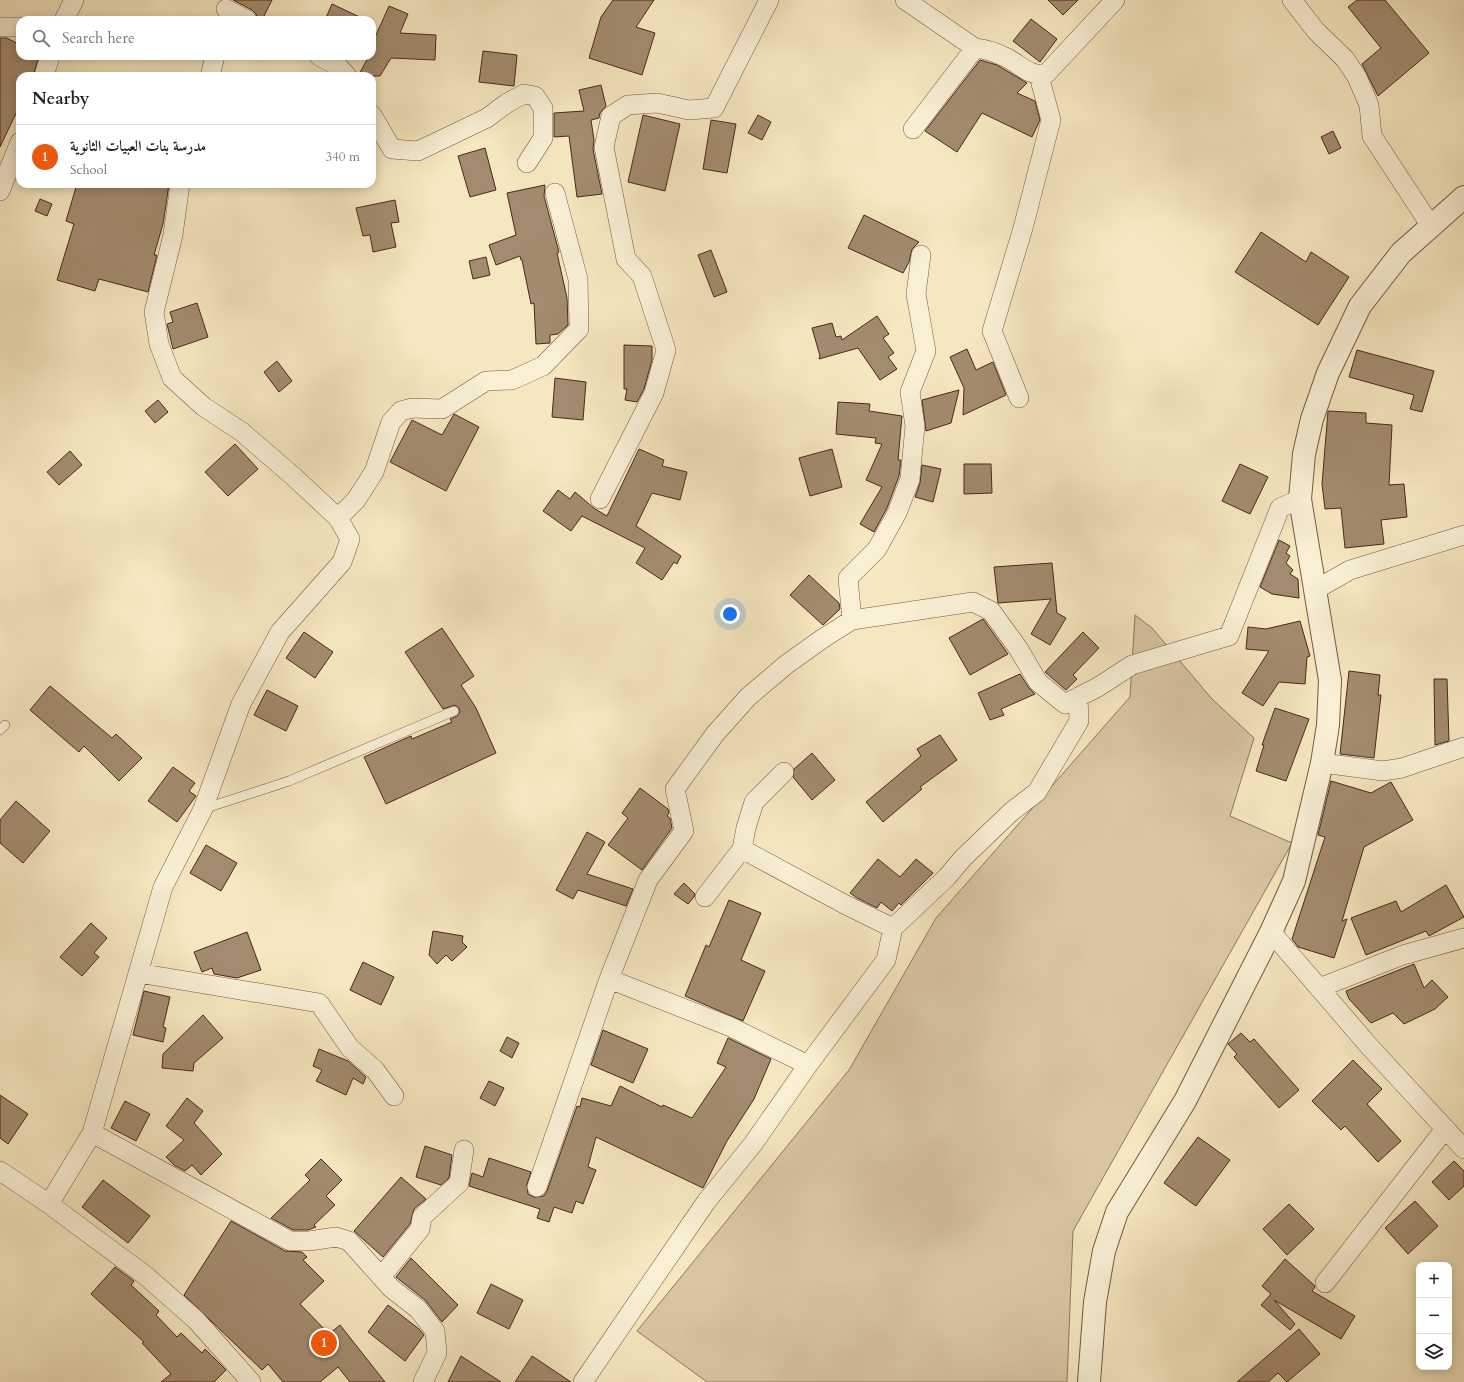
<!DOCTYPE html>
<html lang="en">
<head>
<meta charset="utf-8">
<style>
  :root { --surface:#fff; --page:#f6f6f6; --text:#222; --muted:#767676; --line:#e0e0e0; --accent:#ea580c }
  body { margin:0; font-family:Cardo,Amiri,serif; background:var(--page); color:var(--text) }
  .controls { position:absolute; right:12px; bottom:12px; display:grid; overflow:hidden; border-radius:8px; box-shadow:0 2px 10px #0003 }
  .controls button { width:36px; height:36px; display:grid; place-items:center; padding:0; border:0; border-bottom:1px solid var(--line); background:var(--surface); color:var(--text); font:20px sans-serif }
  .you { position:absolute; left:730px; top:614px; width:14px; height:14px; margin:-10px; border:3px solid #fff; border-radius:50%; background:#1a73e8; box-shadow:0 0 0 6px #1a73e833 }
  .badge { display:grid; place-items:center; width:26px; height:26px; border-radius:50%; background:var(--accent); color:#fff; font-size:13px; font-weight:700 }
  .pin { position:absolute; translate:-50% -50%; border:2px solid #fff; box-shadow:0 1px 4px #0006 }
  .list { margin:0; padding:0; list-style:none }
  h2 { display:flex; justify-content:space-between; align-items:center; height:52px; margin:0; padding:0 16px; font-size:17px }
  h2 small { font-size:13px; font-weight:400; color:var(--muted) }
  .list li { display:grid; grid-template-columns:26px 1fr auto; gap:12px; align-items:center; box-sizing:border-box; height:64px; padding:0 16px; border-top:1px solid var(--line) }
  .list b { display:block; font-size:15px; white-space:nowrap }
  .list p { margin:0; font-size:13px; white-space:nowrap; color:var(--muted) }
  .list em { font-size:13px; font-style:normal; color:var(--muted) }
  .icon { flex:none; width:22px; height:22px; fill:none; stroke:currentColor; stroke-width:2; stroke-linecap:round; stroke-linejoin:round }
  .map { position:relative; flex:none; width:1464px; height:1382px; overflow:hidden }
  .search { position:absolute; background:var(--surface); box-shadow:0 2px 10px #0003; left:16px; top:16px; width:360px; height:44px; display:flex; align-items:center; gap:10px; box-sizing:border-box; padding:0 14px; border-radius:12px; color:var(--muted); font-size:15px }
  .panel { position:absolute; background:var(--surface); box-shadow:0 2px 10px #0003; left:16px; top:72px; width:360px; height:116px; border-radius:12px }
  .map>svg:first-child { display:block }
  .green { fill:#d8c6a3; stroke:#92765e }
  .building { fill:#a38b6f; stroke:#4b2719 }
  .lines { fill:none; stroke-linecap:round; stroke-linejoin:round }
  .service-casing { stroke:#765742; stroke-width:10 }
  .minor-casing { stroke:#765742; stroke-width:20 }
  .tertiary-casing { stroke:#765742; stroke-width:24 }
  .service { stroke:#f8efd5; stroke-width:9 }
  .minor { stroke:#f8efd5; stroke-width:19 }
  .tertiary { stroke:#f8efd5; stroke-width:22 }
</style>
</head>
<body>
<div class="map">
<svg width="1464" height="1382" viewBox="0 0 1464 1382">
  <rect width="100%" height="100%" fill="#f5e7bf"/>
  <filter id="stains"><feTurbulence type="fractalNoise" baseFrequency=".005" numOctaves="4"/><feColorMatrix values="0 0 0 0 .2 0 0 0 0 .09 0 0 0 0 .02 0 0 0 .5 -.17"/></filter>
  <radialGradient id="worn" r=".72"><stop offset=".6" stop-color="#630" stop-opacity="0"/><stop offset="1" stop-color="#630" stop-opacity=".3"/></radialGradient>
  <path class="green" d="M 1135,615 L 1152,628 L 1212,699 L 1254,738 L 1230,816 L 1292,843 L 1073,1231 L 1067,1382 L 707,1382 L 637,1331 L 849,1070 L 936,918 L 1130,697 Z"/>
  <path class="building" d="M 233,0 L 272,0 L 262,20 L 258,20 L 256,14 L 252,10 Z
    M 613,0 L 654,0 L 636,27 L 655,33 L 642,75 L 589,58 L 601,17 Z
    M 1048,0 L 1078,0 L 1063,15 Z
    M 1357,0 L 1385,0 L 1429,53 L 1378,96 L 1362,64 L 1381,48 L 1348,7 Z
    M 332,4 L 366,20 L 325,20 Z
    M 389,6 L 408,14 L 400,33 L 436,35 L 435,60 L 391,58 L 380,76 L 358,76 L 369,56 L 372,56 L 372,44 Z
    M 1031,19 L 1057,39 L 1040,62 L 1013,41 Z
    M 0,38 L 7,38 L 20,45 L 20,56 L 39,56 L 33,76 L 20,76 L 20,105 L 0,147 Z
    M 483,51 L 517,55 L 514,86 L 479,82 Z
    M 980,60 L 997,65 L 1027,83 L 1017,93 L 1035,101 L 1040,120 L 1032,137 L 982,113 L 957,152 L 925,131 Z
    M 601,85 L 606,106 L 600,113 L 599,118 L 591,120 L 594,140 L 593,149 L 602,194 L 577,197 L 569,136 L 554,137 L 554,113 L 584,111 L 579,90 Z
    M 643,115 L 680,124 L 665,191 L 628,182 Z
    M 758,115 L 771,122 L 762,140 L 748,133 Z
    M 711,120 L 736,124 L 727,173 L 703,169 Z
    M 1333,131 L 1341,148 L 1329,154 L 1321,137 Z
    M 485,148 L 496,190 L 470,197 L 458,156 Z
    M 77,184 L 169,184 L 163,224 L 154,255 L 157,255 L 148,292 L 99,279 L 95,291 L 57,280 L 74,224 L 66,221 Z
    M 545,185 L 544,196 L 559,252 L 557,253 L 567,298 L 568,325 L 558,334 L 550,335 L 550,343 L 536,344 L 534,303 L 531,304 L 522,260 L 521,260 L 520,256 L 496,265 L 489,245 L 516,235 L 507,193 Z
    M 40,199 L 52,204 L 47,216 L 35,211 Z
    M 395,200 L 399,222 L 391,223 L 396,247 L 373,252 L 370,235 L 363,236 L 356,208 Z
    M 864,215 L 919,242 L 912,249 L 909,262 L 903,273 L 848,248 Z
    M 1261,232 L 1306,262 L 1311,252 L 1349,277 L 1318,325 L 1235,272 Z
    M 711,250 L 727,292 L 714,297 L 698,255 Z
    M 486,257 L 490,275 L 473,279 L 469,261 Z
    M 197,303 L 208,337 L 173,349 L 167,324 L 173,322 L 170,312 Z
    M 877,316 L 889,334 L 883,338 L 894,353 L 888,357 L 897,369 L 880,380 L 858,348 L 819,359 L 820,356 L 812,328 L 832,323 L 836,337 L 841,336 L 842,340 Z
    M 624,345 L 652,346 L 652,360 L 644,389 L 637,402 L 625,400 L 627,389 L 624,389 Z
    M 967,349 L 976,370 L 993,362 L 1006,395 L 963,415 L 964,388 L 950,357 Z
    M 1357,350 L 1434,371 L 1422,412 L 1410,409 L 1414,395 L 1349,377 Z
    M 277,361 L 292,381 L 279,392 L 264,372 Z
    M 555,378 L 586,382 L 583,420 L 552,417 Z
    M 959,390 L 951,423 L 926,431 L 922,400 Z
    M 158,400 L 168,412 L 155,423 L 145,411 Z
    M 838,402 L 870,404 L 869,411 L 902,416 L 898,460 L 901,460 L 899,476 L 887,508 L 874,532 L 860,524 L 882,487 L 866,480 L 882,444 L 875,443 L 876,438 L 836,434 Z
    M 1328,411 L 1366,413 L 1366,423 L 1392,425 L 1389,485 L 1404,484 L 1407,517 L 1381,520 L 1384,544 L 1345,548 L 1341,508 L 1325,509 L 1322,484 Z
    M 454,414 L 479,427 L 446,491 L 390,462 L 412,420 L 442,435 Z
    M 235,444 L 258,469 L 228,496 L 205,472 Z
    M 639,449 L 664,460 L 662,466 L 687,472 L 680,500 L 652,493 L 636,526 L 681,556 L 677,564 L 674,562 L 662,580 L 636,563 L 645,548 L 582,516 L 571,531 L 543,511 L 558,490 L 570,499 L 575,492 L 595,509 L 607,516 Z
    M 832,449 L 842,487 L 810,496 L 799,458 Z
    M 70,451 L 82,465 L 59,485 L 47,472 Z
    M 964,464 L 991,464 L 992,493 L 964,494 Z
    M 1240,464 L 1268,477 L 1250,514 L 1222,501 Z
    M 922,465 L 941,469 L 933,502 L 915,497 L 920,483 Z
    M 1279,540 L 1290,546 L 1286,553 L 1290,556 L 1286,563 L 1293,570 L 1290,574 L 1298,579 L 1299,598 L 1272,594 L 1260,587 Z
    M 1052,563 L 1057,613 L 1066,618 L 1050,645 L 1031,634 L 1051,599 L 998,603 L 994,567 Z
    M 809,575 L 839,603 L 840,609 L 823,625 L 790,595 Z
    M 983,619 L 1008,654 L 970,675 L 949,638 Z
    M 1300,621 L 1310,656 L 1307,657 L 1305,684 L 1279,682 L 1263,706 L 1242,693 L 1269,651 L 1246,649 L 1248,627 L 1266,629 Z
    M 442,628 L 474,676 L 461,685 L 476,708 L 496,753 L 386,804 L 364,757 L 411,736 L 412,739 L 452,722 L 450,719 L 457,716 L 460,712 L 459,708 L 455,705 L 443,709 L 405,652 Z
    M 304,632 L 333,652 L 315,678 L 286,658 Z
    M 1083,632 L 1099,648 L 1073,675 L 1077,679 L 1066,690 L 1045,672 Z
    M 1349,671 L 1380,675 L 1378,695 L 1381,695 L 1374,758 L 1340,754 Z
    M 1020,674 L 1029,688 L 1035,694 L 1001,709 L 1004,715 L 990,720 L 978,693 Z
    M 1434,679 L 1447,679 L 1449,741 L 1435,745 Z
    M 50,686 L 112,738 L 116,734 L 142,758 L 119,781 L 84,746 L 79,752 L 30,710 Z
    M 267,690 L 298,706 L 286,731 L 254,715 Z
    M 1275,708 L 1309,719 L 1286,781 L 1256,771 L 1264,745 L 1262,745 Z
    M 940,735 L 957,760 L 920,787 L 922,789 L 883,822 L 866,802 L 921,756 L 917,749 Z
    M 812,753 L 835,780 L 812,800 L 793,777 L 794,769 Z
    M 173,767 L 195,783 L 189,791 L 196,796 L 177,822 L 148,801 Z
    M 1331,781 L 1371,793 L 1391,782 L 1413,820 L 1364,847 L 1342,921 L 1347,919 L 1334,958 L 1298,947 L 1292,939 L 1325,837 L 1318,835 Z
    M 640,788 L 668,809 L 669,813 L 667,816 L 670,818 L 672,828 L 642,870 L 608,845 L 628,818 L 622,813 Z
    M 16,801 L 50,831 L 23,863 L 0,843 L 0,820 Z
    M 587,832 L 605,842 L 587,874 L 633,889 L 626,906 L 578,890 L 573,899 L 556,890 Z
    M 206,845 L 237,863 L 221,891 L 190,873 Z
    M 878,859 L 900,877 L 916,859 L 933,873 L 901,905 L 899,903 L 892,911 L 881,902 L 877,908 L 857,898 L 850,893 Z
    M 684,883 L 695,894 L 694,897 L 688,904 L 674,894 Z
    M 1446,885 L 1464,917 L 1429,936 L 1426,931 L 1366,955 L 1351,918 L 1396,901 L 1401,912 Z
    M 729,900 L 761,913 L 741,960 L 765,971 L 743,1021 L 685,996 L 706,945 L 709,947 Z
    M 91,923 L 107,938 L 94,953 L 99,957 L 82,976 L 60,957 Z
    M 433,931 L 463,936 L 462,942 L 467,947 L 452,961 L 446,955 L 437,964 L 429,955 Z
    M 247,932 L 261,970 L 237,978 L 214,974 L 212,968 L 202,972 L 194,952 Z
    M 363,962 L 394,977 L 381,1005 L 350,990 Z
    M 1414,964 L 1424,988 L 1432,980 L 1448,997 L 1435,1009 L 1404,1024 L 1393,1013 L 1371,1023 L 1349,999 L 1346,991 Z
    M 144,991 L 170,997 L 163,1027 L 166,1028 L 163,1042 L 133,1035 Z
    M 203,1015 L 223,1038 L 194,1063 L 193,1071 L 162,1068 L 163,1054 Z
    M 603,1030 L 648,1049 L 633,1083 L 591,1065 Z
    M 1241,1033 L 1250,1042 L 1254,1039 L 1299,1090 L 1279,1108 L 1234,1057 L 1237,1054 L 1228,1044 Z
    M 507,1037 L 519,1043 L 512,1058 L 500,1051 Z
    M 728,1038 L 771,1059 L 754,1099 L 727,1141 L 703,1188 L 596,1137 L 588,1167 L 596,1170 L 583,1204 L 576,1201 L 572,1213 L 554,1207 L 549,1222 L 537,1218 L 540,1209 L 469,1186 L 472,1173 L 483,1177 L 489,1158 L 531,1172 L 527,1184 L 528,1194 L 534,1197 L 544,1196 L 547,1191 L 577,1106 L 580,1107 L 582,1098 L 611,1106 L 620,1086 L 662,1107 L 663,1105 L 692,1118 L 726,1067 L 717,1063 Z
    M 319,1049 L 348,1061 L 366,1077 L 363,1084 L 353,1078 L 346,1095 L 316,1081 L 322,1070 L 313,1066 Z
    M 1353,1060 L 1382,1089 L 1367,1104 L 1401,1141 L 1378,1162 L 1345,1126 L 1341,1130 L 1312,1101 Z
    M 489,1081 L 504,1088 L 495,1106 L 480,1098 Z
    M 0,1095 L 28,1114 L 8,1144 L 0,1138 Z
    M 187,1098 L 203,1111 L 194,1123 L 222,1154 L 201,1175 L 192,1165 L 185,1171 L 174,1165 L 166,1157 L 184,1140 L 166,1126 Z
    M 125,1101 L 150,1114 L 136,1141 L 111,1128 Z
    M 1198,1137 L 1230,1160 L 1196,1206 L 1164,1183 Z
    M 425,1146 L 452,1155 L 449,1178 L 441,1185 L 416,1177 Z
    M 321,1159 L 342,1180 L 326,1196 L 335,1205 L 314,1225 L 316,1227 L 308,1230 L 293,1230 L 271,1218 L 310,1180 L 305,1175 Z
    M 1454,1161 L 1464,1171 L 1464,1186 L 1449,1200 L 1432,1182 Z
    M 401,1177 L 426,1199 L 414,1209 L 410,1224 L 383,1257 L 354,1231 Z
    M 103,1180 L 150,1216 L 128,1243 L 82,1207 Z
    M 1415,1201 L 1438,1226 L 1408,1254 L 1385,1228 Z
    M 1289,1204 L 1314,1229 L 1287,1255 L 1263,1229 Z
    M 231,1221 L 285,1251 L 302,1252 L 307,1257 L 303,1260 L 324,1281 L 300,1304 L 329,1334 L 340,1325 L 385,1382 L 350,1382 L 338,1367 L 320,1382 L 283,1382 L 268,1364 L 262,1370 L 184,1295 Z
    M 411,1258 L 458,1305 L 442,1322 L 425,1300 L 396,1277 Z
    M 1285,1259 L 1314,1285 L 1315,1287 L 1312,1291 L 1355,1316 L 1341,1339 L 1274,1300 L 1295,1324 L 1290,1330 L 1261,1305 L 1271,1294 L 1262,1286 Z
    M 115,1267 L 134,1281 L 131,1285 L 159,1311 L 156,1315 L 177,1337 L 181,1333 L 202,1353 L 205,1349 L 226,1370 L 214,1382 L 161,1382 L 171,1374 L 142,1343 L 144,1342 L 91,1294 Z
    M 491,1284 L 523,1300 L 509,1329 L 477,1313 Z
    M 388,1305 L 419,1329 L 424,1335 L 405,1361 L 368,1332 Z
    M 1299,1329 L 1320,1354 L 1287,1382 L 1278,1373 L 1268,1382 L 1237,1382 Z
    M 461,1356 L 501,1382 L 448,1382 Z
    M 532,1356 L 571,1382 L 515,1382 Z"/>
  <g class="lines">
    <g class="service-casing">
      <path id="service" d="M 0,730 L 5,725
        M 203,809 L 289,781 L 454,711"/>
    </g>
    <g class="minor-casing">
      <path id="minor" d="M 905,0 L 975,48 C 986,49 995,52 1005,57 C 1019,63 1031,79 1047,73 L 1115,0
        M 1292,0 L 1316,31 L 1345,59 L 1357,77 L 1369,105 L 1372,136 L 1431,226
        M 226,9 L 247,20
        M 64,20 L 74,0
        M 0,27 L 20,27
        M 319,56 L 338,66 L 347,76
        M 44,76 L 50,56
        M 210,76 L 215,56
        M 372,115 L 392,149 L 418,151 L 487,118 L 507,103 L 524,94 L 535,96 L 543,108 L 543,138 L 527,163
        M 913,129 L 975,48
        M 0,191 L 20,142
        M 1019,398 L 992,331 L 1023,228 L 1051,120 L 1039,76
        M 600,499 L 654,393 L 666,350 L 642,276 L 626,259 L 604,147 L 611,116 L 628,105 L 657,103 L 689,110 L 714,108 L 769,0
        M 338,518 L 356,500 L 374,472 L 391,422 L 401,411 L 412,408 L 442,409 L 486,381 L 512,380 L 543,366 L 579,329 L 578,279 L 555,193
        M 1315,590 L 1350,570 L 1464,535
        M 852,620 L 848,578 L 877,549 L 897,513 L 910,479 L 915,426 L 910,392 L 926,351 L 916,294 L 921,255
        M 1322,763 L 1383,771 L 1402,768 L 1464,747
        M 742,849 L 846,905 L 893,928
        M 705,897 L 742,849 L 746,828 L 754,802 L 784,772
        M 1271,932 L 1369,1046 L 1464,1149
        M 138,973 L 319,1003 L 350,1048 L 375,1070 L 394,1096
        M 609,979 L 731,1027 L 808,1065
        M 1319,988 L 1403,955 L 1464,938
        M 92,1133 L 290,1241 L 309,1241 L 336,1237 L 349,1241 L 391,1288 L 418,1309 L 435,1331 L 437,1353 L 423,1382
        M 0,1171 L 49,1204 L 146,1276 L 196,1320 L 251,1382
        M 537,1187 L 609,979 L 648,880 L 684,831 L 675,789 L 715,734 L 748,697 L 787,664 L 822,639 L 852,620 L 973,602 L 991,611 L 1018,648 L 1038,682 L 1065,704 L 1098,687 L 1132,665 L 1229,636 L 1280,508 L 1300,499
        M 49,1204 L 92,1133 L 163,887 L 203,809 L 241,704 L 280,632 L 342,562 L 350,539 L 338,518 L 294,477 L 242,432 L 204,407 L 172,378 L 159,344 L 154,312 L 173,235 L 180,184
        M 381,1277 L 420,1229 L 422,1217 L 459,1183 L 464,1150
        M 1325,1283 L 1445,1129
        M 583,1382 L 706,1202 L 753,1144 L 808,1065 L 886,960 L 893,928 L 947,877 L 963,858 L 1011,812 L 1037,792 L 1079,721 L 1078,697"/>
    </g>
    <g class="tertiary-casing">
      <path id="tertiary" d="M 1089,1382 L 1095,1302 L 1104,1251 L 1117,1212 L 1185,1101 L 1271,932 L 1294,881 L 1322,763 L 1328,725 L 1330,680 L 1300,499 L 1304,454 L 1312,419 L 1328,373 L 1360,306 L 1401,253 L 1464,197"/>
    </g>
    <use href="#service" class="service"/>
    <use href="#minor" class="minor"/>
    <use href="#tertiary" class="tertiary"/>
  </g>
  <rect width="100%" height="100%" filter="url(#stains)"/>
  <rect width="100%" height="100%" fill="url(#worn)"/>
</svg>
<div class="controls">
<button>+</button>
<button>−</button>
<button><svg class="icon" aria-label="layers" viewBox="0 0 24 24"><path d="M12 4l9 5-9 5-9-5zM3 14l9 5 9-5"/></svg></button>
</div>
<div class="you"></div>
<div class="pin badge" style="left:324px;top:1343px">1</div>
<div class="search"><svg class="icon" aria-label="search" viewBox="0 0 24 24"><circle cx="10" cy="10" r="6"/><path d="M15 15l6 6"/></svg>Search here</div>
<section class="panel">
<h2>Nearby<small></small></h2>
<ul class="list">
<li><span class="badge">1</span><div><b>مدرسة بنات العبيات الثانوية</b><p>School</p></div><em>340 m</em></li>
</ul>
</section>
</div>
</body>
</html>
